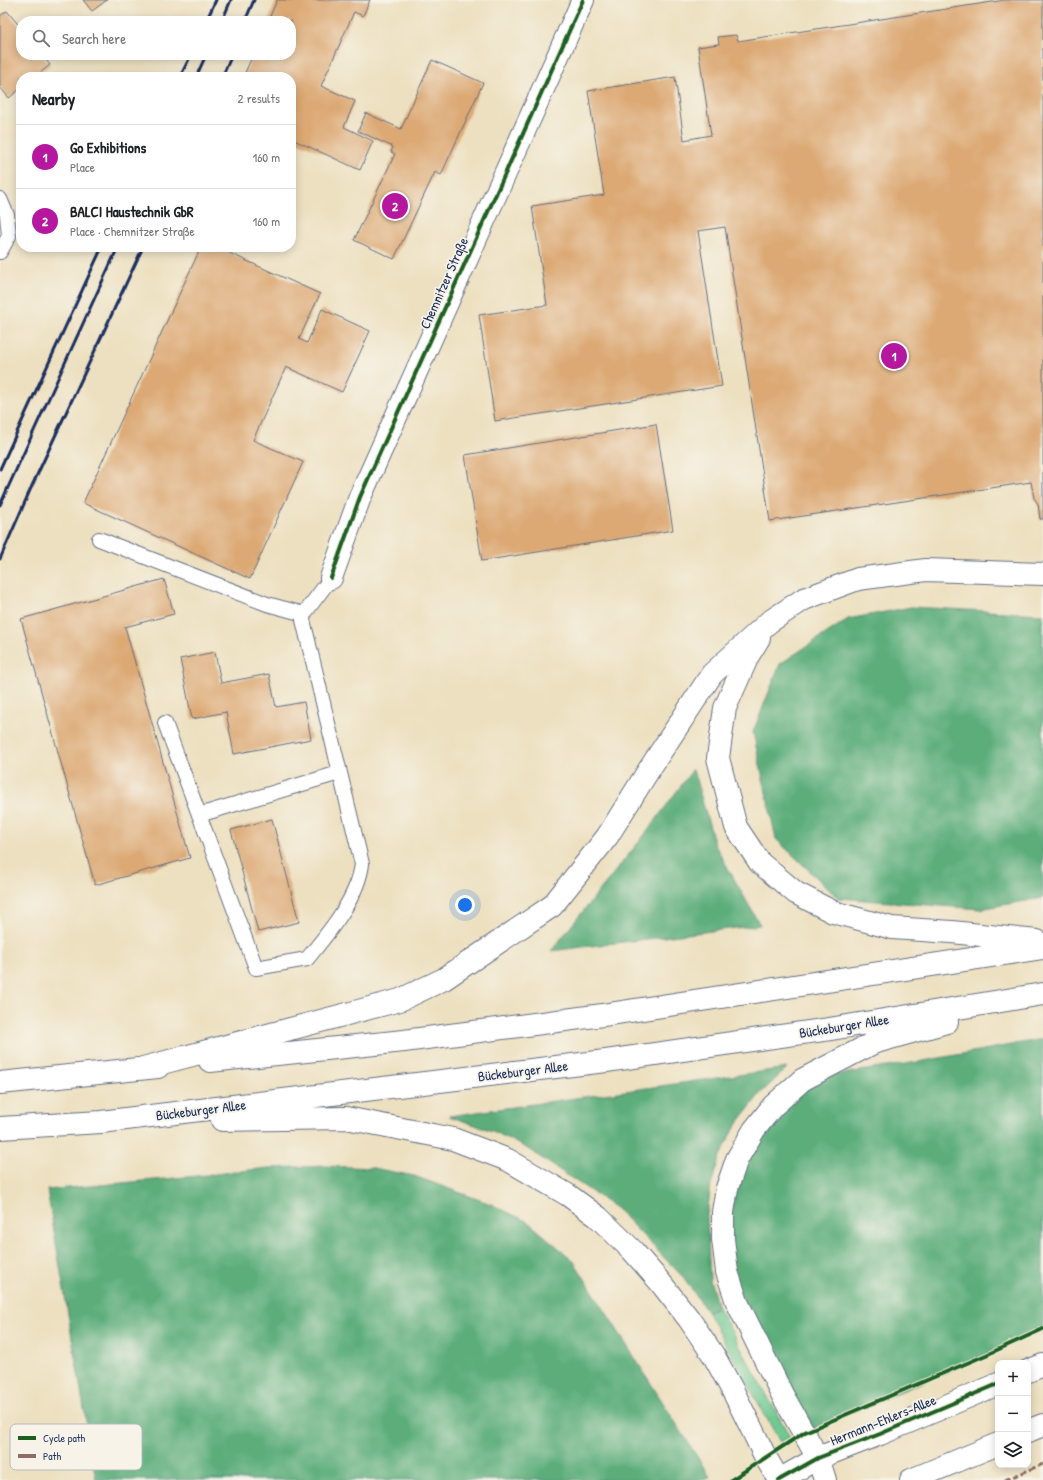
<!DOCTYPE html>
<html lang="en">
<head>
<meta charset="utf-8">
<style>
  :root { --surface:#fff; --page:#f2f2f2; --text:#202124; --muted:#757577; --line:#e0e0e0; --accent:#b5179e }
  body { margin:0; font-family:"Patrick Hand",sans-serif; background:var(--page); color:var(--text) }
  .controls { position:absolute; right:12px; bottom:12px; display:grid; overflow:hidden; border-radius:8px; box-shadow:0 2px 10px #0003 }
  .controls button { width:36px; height:36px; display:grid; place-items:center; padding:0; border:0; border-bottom:1px solid var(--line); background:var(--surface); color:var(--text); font:20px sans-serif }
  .you { position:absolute; left:465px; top:905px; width:14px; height:14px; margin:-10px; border:3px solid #fff; border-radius:50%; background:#1a73e8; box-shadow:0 0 0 6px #1a73e833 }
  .badge { display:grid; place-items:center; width:26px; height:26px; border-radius:50%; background:var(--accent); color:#fff; font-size:13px; font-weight:700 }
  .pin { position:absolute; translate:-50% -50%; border:2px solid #fff; box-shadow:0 1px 4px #0006 }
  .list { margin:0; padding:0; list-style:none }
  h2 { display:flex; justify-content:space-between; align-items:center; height:52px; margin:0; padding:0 16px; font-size:17px }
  h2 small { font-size:13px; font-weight:400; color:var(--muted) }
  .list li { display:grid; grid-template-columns:26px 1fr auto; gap:12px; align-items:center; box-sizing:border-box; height:64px; padding:0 16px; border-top:1px solid var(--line) }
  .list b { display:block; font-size:15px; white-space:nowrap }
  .list p { margin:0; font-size:13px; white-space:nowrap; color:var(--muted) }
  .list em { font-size:13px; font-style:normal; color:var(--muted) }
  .icon { flex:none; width:22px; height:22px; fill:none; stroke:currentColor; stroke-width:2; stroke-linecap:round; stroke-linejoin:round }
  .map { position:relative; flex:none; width:1043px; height:1480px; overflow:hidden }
  .search { position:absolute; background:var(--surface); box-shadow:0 2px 10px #0003; left:16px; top:16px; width:280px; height:44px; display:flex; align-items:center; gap:10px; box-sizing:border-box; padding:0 14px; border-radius:16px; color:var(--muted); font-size:15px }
  .panel { position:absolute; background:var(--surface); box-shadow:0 2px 10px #0003; left:16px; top:72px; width:280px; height:180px; border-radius:16px }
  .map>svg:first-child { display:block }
  .green { fill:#6fc990; stroke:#457c77 }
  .forest { fill:#5bad7a; stroke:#3b6e6c }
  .building { fill:#dca873 }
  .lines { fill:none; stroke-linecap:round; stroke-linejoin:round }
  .service-casing { stroke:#646d80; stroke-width:16 }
  .minor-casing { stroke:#646d80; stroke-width:24 }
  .tertiary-casing { stroke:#646d80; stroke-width:24 }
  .trunk-casing { stroke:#646d80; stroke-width:24 }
  .service { stroke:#fff; stroke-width:14 }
  .minor { stroke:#fff; stroke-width:22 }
  .tertiary { stroke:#fff; stroke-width:22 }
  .trunk { stroke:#fff; stroke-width:22 }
  .rail { stroke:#1b2f5e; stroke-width:3 }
  .quiet { stroke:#8d6e63; stroke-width:3; stroke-dasharray:6 3; stroke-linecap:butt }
  .cycleway-casing { stroke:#f7f3e8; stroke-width:6 }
  .cycleway { stroke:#1b5e20; stroke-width:4 }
  .labels { text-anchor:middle; stroke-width:3.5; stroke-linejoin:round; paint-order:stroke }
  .street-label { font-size:14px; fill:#1b2f5e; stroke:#f7f3e8 }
  .key { fill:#f7f3e8; stroke:#b5b8bf; stroke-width:1 }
  .key-label { font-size:11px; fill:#1b2f5e }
</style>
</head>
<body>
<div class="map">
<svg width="1043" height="1480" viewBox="0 0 1043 1480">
  <rect width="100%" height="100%" fill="#f7f3e8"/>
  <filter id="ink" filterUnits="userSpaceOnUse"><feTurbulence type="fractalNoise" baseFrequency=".025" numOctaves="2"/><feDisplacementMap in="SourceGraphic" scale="8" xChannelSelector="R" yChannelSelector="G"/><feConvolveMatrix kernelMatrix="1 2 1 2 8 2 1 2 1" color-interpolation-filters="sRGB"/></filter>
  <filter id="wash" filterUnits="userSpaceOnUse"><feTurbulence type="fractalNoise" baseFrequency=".012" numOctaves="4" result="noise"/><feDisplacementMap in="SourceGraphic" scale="16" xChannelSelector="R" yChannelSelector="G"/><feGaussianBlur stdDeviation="0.9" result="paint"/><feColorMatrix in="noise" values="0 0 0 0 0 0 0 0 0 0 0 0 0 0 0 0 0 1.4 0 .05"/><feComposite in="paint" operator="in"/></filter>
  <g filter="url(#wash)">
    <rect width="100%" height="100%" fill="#ede0c0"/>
    <path class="green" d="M 718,1307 L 790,1437 L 780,1442 L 708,1313 Z"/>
    <path class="forest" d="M 911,607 L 1043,614 L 1043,898 L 980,909 L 838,898 L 776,839 L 753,732 L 780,664 L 848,619 Z
      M 693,769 L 715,845 L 760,925 L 551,951 L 650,828 Z
      M 1043,1039 L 1043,1329 L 986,1355 L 805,1432 L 727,1272 L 737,1159 L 802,1080 L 918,1062 Z
      M 787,1068 L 760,1094 L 737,1124 L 720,1156 L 711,1185 L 707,1215 L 710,1280 L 718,1307 L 708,1313 L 684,1278 L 616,1208 L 528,1149 L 495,1132 L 449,1116 Z
      M 326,1166 L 373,1168 L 414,1176 L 491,1204 L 528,1222 L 573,1260 L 710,1477 L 706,1480 L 96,1480 L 47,1190 L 207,1175 L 268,1168 Z"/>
    <g id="blocks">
      <path class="building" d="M 83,0 L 107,0 L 92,11 Z
        M 277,0 L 370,0 L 363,16 L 354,12 L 321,86 L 355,101 L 344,127 L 373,141 L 360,170 L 294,140 L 291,146 L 291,77 L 243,77 L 253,55 L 291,55 L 291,21 L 268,21 Z
        M 1005,0 L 1043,0 L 1043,519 L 1040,519 L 1038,504 L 1034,498 L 1031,482 L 770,521 L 725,227 L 698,231 L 722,386 L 495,421 L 479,315 L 547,305 L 532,206 L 604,195 L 588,91 L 675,77 L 684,140 L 711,135 L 698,47 L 719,44 L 718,37 L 736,35 L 738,41 Z
        M 7,11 L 21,28 L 21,55 L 42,55 L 50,65 L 35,77 L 21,77 L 21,88 L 9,98 L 0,87 L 0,16 Z
        M 432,60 L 483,83 L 441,175 L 435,172 L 394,259 L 354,240 L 395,154 L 391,152 L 393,147 L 358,131 L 366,113 L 401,129 Z
        M 201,247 L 216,247 L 320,294 L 299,339 L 307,343 L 322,309 L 370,331 L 342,392 L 286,367 L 253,440 L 303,462 L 250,579 L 83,503 Z
        M 656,424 L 673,530 L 482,561 L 465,455 Z
        M 164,579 L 174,614 L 125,627 L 190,858 L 95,885 L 21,619 Z
        M 215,652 L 221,683 L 269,674 L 276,707 L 304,702 L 311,739 L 234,754 L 226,712 L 192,719 L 180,659 Z
        M 272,819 L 299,922 L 258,932 L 231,830 Z"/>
    </g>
  </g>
  <g filter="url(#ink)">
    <use href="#blocks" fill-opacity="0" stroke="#646d80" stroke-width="1"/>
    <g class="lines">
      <g class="service-casing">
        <path id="service" d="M 0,199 L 7,215 L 9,236 L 0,252
          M 99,539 L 267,604 L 304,614
          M 165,723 L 256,968 L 307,959 C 328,933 358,898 362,864 L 303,620 L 304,614 L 331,578
          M 199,815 L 339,773"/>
      </g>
      <g class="minor-casing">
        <path id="minor" d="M 331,578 L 360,497 L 583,0"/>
      </g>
      <g class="tertiary-casing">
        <path id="tertiary" d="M 1028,1371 L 1043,1365
          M 1028,1431 L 1043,1425
          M 779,1480 L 818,1458 L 880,1434 L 998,1384
          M 911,1480 L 998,1444"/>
      </g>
      <g class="trunk-casing">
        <path id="trunk" d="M 759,638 L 748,656 L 725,708 L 718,758 L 736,827 L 760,863 L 796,893 L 833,912 L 892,928 L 952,932 L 1037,941
          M 210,1061 L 404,1041 L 603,1015 L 1043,948
          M 143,1068 L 400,1000 L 444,979 L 552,906 L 607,837 L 650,768 L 712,674 L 769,622 L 804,599 L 858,579 L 926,570 L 1043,574
          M 0,1083 L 158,1067
          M 222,1120 L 346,1118 L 453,1139 L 508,1160 L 568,1195 L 598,1217 L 632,1250 L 660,1282 L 689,1319 L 714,1356 L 734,1393 L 766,1458 L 779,1480
          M 0,1128 L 101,1122 L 606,1061 L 830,1029 L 1043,994
          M 825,1480 L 818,1458 L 783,1396 L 737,1302 L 727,1272 L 723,1239 L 723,1212 L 727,1188 L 737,1159 L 754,1130 L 773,1106 L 802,1080 L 873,1043 L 947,1022"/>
      </g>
      <use href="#service" class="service"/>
      <use href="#minor" class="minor"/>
      <use href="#tertiary" class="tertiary"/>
      <use href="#trunk" class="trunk"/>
      <path class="rail" d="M 206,21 L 216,0
        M 222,21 L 231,0
        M 245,21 L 254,0
        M 180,77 L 191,55
        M 196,77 L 206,55
        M 222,77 L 232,55
        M 0,469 L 102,247
        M 0,505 L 118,247
        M 0,559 L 31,488 L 143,247"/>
      <path class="quiet" d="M 1005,1480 L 1043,1464"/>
      <g class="cycleway-casing">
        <path id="cycleway" d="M 331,578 L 360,497 L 583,0
          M 731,1480 L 805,1432 L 986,1355 L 1043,1329
          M 779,1480 L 818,1458 L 880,1434 L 998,1384"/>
      </g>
      <use href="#cycleway" class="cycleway"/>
    </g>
  </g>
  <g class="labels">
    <g class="street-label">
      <text transform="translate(444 283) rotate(-66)" y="5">Chemnitzer Straße</text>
      <text transform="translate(844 1026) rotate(-9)" y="5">Bückeburger Allee</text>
      <text transform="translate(523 1071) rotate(-7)" y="5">Bückeburger Allee</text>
      <text transform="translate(201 1110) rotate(-7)" y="5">Bückeburger Allee</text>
      <text transform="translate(883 1420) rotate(-22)" y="5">Hermann-Ehlers-Allee</text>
    </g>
  </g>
  <rect x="10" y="1424" width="132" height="46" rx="6" class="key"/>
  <rect x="18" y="1436" width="18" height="4" fill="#1b5e20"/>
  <rect x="18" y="1454" width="18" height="4" fill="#8d6e63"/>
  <g class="key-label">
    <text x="43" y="1442">Cycle path</text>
    <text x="43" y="1460">Path</text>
  </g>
</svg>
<div class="controls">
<button>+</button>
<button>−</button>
<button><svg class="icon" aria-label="layers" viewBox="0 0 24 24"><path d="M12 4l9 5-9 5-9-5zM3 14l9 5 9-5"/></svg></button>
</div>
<div class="you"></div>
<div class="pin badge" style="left:894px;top:356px">1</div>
<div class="pin badge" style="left:395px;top:206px">2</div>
<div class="search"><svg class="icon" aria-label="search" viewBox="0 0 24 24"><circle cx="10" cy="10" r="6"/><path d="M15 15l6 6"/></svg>Search here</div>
<section class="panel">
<h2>Nearby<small>2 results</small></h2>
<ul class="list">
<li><span class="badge">1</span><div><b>Go Exhibitions</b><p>Place</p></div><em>160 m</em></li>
<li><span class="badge">2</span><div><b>BALCI Haustechnik GbR</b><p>Place · Chemnitzer Straße</p></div><em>160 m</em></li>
</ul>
</section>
</div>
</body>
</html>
